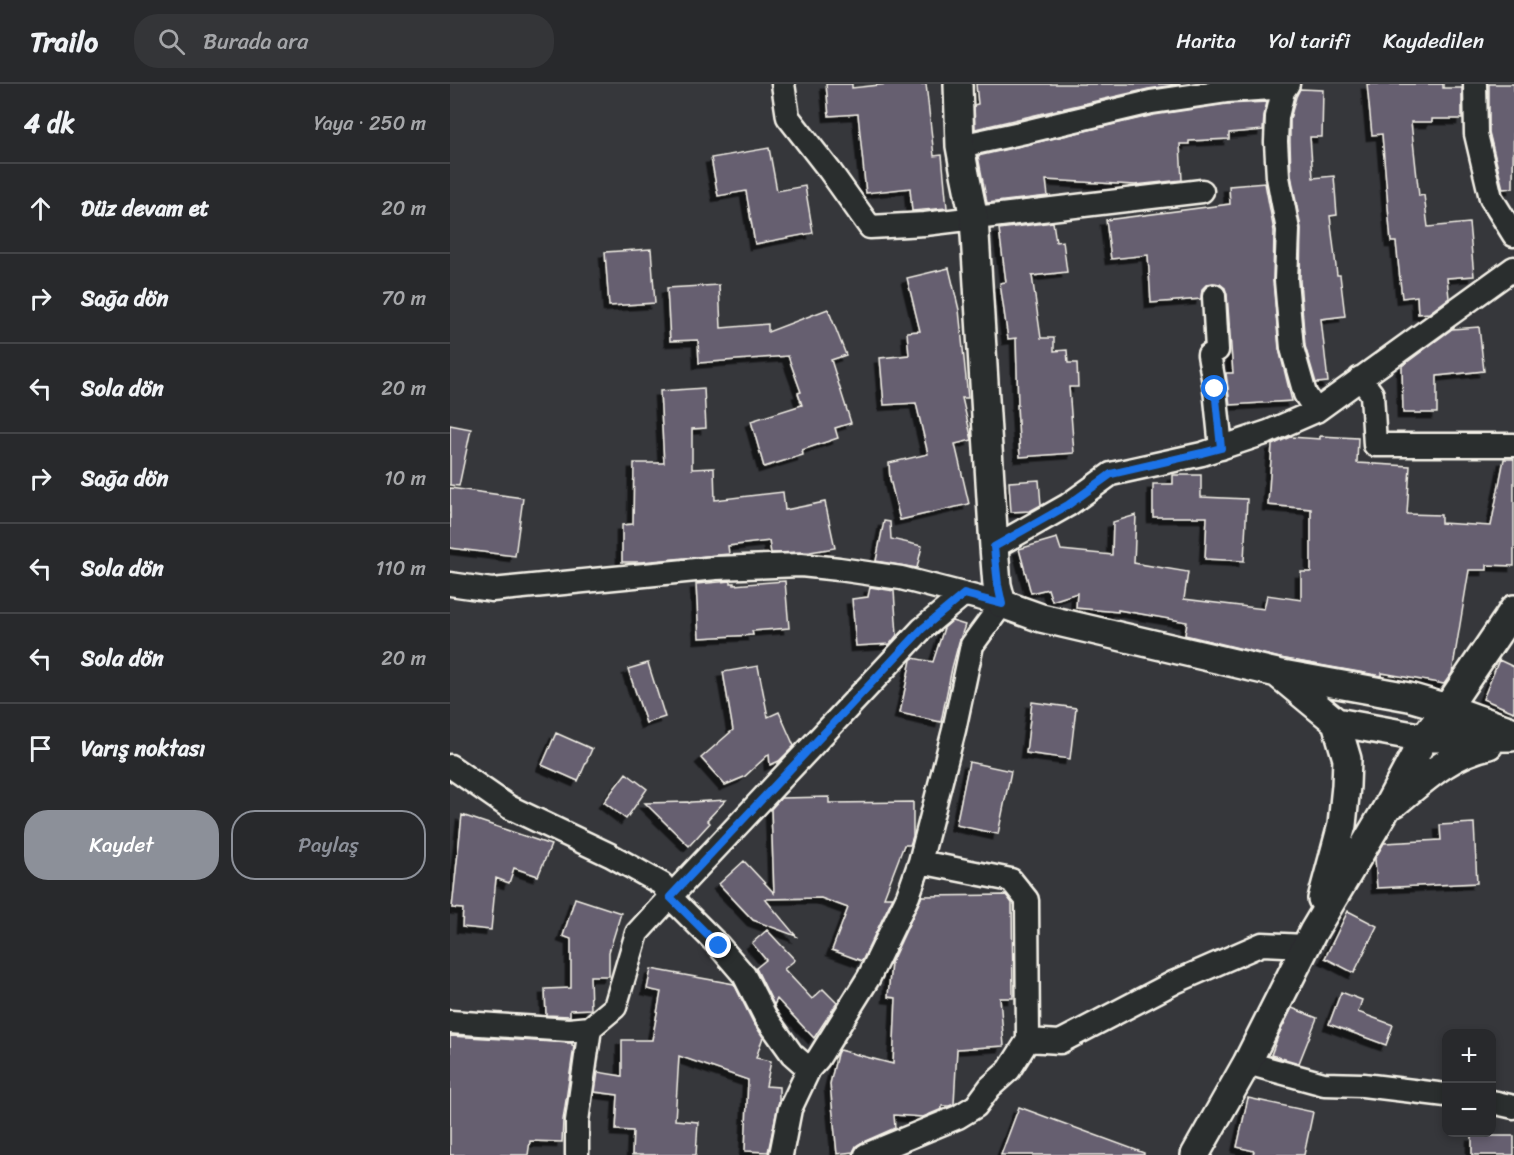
<!DOCTYPE html>
<html lang="tr">
<head>
<meta charset="utf-8">
<style>
  :root { --surface:#28292c; --page:#343538; --text:#f1f3f6; --muted:#a5a6a9; --line:#444548; --accent:#8c9099 }
  body { margin:0; font-family:Sriracha,sans-serif; background:var(--page); color:var(--text) }
  .controls { position:absolute; right:18px; bottom:18px; display:grid; overflow:hidden; border-radius:12px; box-shadow:0 3px 9px #0003 }
  .controls button { width:54px; height:54px; display:grid; place-items:center; padding:0; border:0; border-bottom:2px solid var(--line); background:var(--surface); color:var(--text); font:30px sans-serif }
  .stop { position:absolute; width:18px; height:18px; margin:-14px; border:4px solid #1a73e8; border-radius:50%; background:#fff }
  .stop.end { background:#1a73e8; border-color:#fff; box-shadow:0 2px 6px #0008 }
  .list { margin:0; padding:0; list-style:none }
  h2 { display:flex; justify-content:space-between; align-items:center; height:78px; margin:0; padding:0 24px; font-size:26px }
  h2 small { font-size:20px; font-weight:400; color:var(--muted) }
  .list li { display:grid; grid-template-columns:39px 1fr auto; gap:18px; align-items:center; box-sizing:border-box; height:90px; padding:0 24px; border-top:2px solid var(--line) }
  .list b { display:block; font-size:22px; white-space:nowrap }
  .list em { font-size:20px; font-style:normal; color:var(--muted) }
  .actions { display:flex; gap:12px; padding:18px 24px }
  .actions a { flex:1; padding:14px 0; border:2px solid var(--accent); border-radius:24px; text-align:center; font-size:21px; color:var(--accent) }
  .actions .main { background:var(--accent); color:#fff }
  .icon { flex:none; width:33px; height:33px; fill:none; stroke:currentColor; stroke-width:2; stroke-linecap:round; stroke-linejoin:round }
  .map { position:relative; flex:none; width:1064px; height:1071px; overflow:hidden }
  header { display:flex; align-items:center; gap:36px; box-sizing:border-box; height:84px; padding:0 30px; background:var(--surface); border-bottom:2px solid var(--line) }
  header strong { font-size:28px }
  nav { display:flex; gap:33px; margin-inline-start:auto; font-size:21px }
  .search { width:420px; height:54px; background:var(--page); display:flex; align-items:center; gap:15px; box-sizing:border-box; padding:0 21px; border-radius:24px; color:var(--muted); font-size:22px }
  main { display:flex }
  aside { flex:1; background:var(--surface) }
  .map>svg:first-child { display:block }
  .building { fill:#665e6f; stroke:#f4f1e8; stroke-width:1.5; filter:url(#shadow) }
  .lines { fill:none; stroke-linecap:round; stroke-linejoin:round }
  .minor-casing { stroke:#f4f1e8; stroke-width:27 }
  .tertiary-casing { stroke:#f4f1e8; stroke-width:32 }
  .minor { stroke:#2a2d2e; stroke-width:22 }
  .tertiary { stroke:#2a2d2e; stroke-width:27 }
  .route { stroke:#1a73e8; stroke-width:8 }
</style>
</head>
<body>
<header>
<strong>Trailo</strong>
<div class="search"><svg class="icon" aria-label="search" viewBox="0 0 24 24"><circle cx="10" cy="10" r="6"/><path d="M15 15l6 6"/></svg>Burada ara</div>
<nav><a>Harita</a><a>Yol tarifi</a><a>Kaydedilen</a></nav>
</header>
<main>
<aside>
<h2>4 dk<small>Yaya · 250 m</small></h2>
<ul class="list">
<li><svg class="icon" aria-label="ahead" viewBox="0 0 24 24"><path d="M12 20V5M6 11l6-6 6 6"/></svg><div><b>Düz devam et</b></div><em>20 m</em></li>
<li><svg class="icon" aria-label="right" viewBox="0 0 24 24"><path d="M7 20v-9h11M14 6l5 5-5 5"/></svg><div><b>Sağa dön</b></div><em>70 m</em></li>
<li><svg class="icon" aria-label="left" viewBox="0 0 24 24"><path d="M17 20v-9H6M10 6l-5 5 5 5"/></svg><div><b>Sola dön</b></div><em>20 m</em></li>
<li><svg class="icon" aria-label="right" viewBox="0 0 24 24"><path d="M7 20v-9h11M14 6l5 5-5 5"/></svg><div><b>Sağa dön</b></div><em>10 m</em></li>
<li><svg class="icon" aria-label="left" viewBox="0 0 24 24"><path d="M17 20v-9H6M10 6l-5 5 5 5"/></svg><div><b>Sola dön</b></div><em>110 m</em></li>
<li><svg class="icon" aria-label="left" viewBox="0 0 24 24"><path d="M17 20v-9H6M10 6l-5 5 5 5"/></svg><div><b>Sola dön</b></div><em>20 m</em></li>
<li><svg class="icon" aria-label="arrive" viewBox="0 0 24 24"><path d="M6 21V4h12l-3 4 3 4H6"/></svg><div><b>Varış noktası</b></div></li>
</ul>
<div class="actions"><a class="main">Kaydet</a><a>Paylaş</a></div>
</aside>
<div class="map">
<svg width="1064" height="1071" viewBox="0 0 1064 1071">
  <defs>
    <filter id="shadow"><feDropShadow dx="-5.5" dy="5.5" stdDeviation="0" flood-color="#0009"/></filter>
  </defs>
  <rect width="100%" height="100%" fill="#36373b"/>
  <filter id="ink" filterUnits="userSpaceOnUse"><feTurbulence type="fractalNoise" baseFrequency=".0167" numOctaves="2"/><feDisplacementMap in="SourceGraphic" scale="12" xChannelSelector="R" yChannelSelector="G"/><feConvolveMatrix kernelMatrix="1 2 1 2 8 2 1 2 1" color-interpolation-filters="sRGB"/></filter>
  <g filter="url(#ink)">
    <path class="building" d="M 376,0 L 402,0 L 402,4 L 438,0 L 476,0 L 484,72 L 492,71 L 497,124 L 462,127 L 460,104 L 416,109 L 408,30 L 379,32 Z
      M 526,0 L 731,0 L 698,5 L 525,45 L 524,21 L 528,20 Z
      M 917,0 L 993,0 L 993,4 L 1012,4 L 1012,35 L 982,35 L 982,38 L 961,38 L 969,112 L 974,111 L 978,143 L 1019,139 L 1024,192 L 997,194 L 999,214 L 979,229 L 968,230 L 967,212 L 952,214 L 946,158 L 941,158 L 932,50 L 922,51 Z
      M 1039,0 L 1064,0 L 1063,104 L 1053,105 L 1039,48 Z
      M 850,5 L 873,6 L 872,53 L 860,53 L 863,94 L 884,92 L 887,131 L 880,132 L 887,191 L 890,191 L 895,232 L 871,235 L 878,298 L 866,299 L 855,262 L 850,196 L 851,144 L 841,91 L 840,58 L 840,35 L 846,13 Z
      M 817,18 L 814,32 L 813,46 L 779,49 L 779,55 L 739,57 L 739,60 L 730,60 L 732,96 L 685,101 L 596,96 L 598,112 L 537,119 L 528,72 L 704,31 L 777,20 Z
      M 319,64 L 327,107 L 355,102 L 363,149 L 305,160 L 296,107 L 268,112 L 261,74 Z
      M 815,99 L 824,147 L 823,197 L 829,265 L 842,317 L 780,321 L 776,289 L 783,289 L 777,211 L 775,204 L 770,200 L 763,199 L 757,200 L 752,205 L 751,215 L 701,219 L 698,171 L 661,175 L 656,136 L 780,120 L 779,102 Z
      M 603,138 L 606,158 L 613,157 L 617,188 L 582,192 L 591,254 L 604,254 L 604,267 L 617,266 L 618,279 L 627,279 L 628,303 L 619,303 L 624,369 L 570,373 L 567,321 L 568,321 L 566,254 L 558,255 L 550,199 L 556,198 L 549,145 Z
      M 201,165 L 205,219 L 159,222 L 155,168 Z
      M 499,184 L 509,226 L 518,314 L 512,314 L 522,356 L 505,360 L 519,420 L 450,436 L 440,395 L 439,379 L 478,370 L 466,319 L 434,321 L 430,274 L 459,271 L 457,248 L 470,247 L 457,194 Z
      M 269,201 L 271,244 L 318,240 L 318,248 L 378,225 L 396,271 L 381,276 L 401,339 L 385,344 L 388,354 L 352,366 L 353,371 L 314,383 L 301,337 L 352,321 L 348,309 L 351,308 L 338,272 L 249,279 L 248,256 L 220,257 L 217,204 Z
      M 1029,243 L 1034,287 L 987,292 L 987,329 L 953,329 L 952,282 L 1002,245 Z
      M 254,304 L 256,344 L 242,345 L 242,385 L 264,384 L 265,416 L 333,408 L 335,426 L 375,418 L 385,464 L 360,468 L 321,469 L 319,457 L 278,462 L 279,470 L 191,478 L 172,478 L 172,441 L 183,440 L 184,379 L 214,379 L 210,307 Z
      M 0,341 L 21,345 L 9,402 L 0,401 Z
      M 870,352 L 908,354 L 907,379 L 960,382 L 957,430 L 991,431 L 991,439 L 1041,442 L 1054,375 L 1064,375 L 1064,482 L 1037,481 L 1037,486 L 1019,486 L 1002,589 L 994,600 L 932,589 L 932,592 L 830,574 L 735,551 L 737,538 L 668,526 L 668,528 L 626,524 L 627,509 L 602,517 L 598,505 L 581,509 L 569,465 L 607,454 L 611,466 L 662,471 L 663,438 L 686,431 L 684,479 L 738,488 L 734,515 L 814,525 L 817,511 L 851,516 L 851,488 L 861,488 L 861,425 L 818,421 L 822,361 L 840,353 L 870,355 Z
      M 723,391 L 751,391 L 751,413 L 797,415 L 794,477 L 755,475 L 757,433 L 703,433 L 703,400 L 723,400 Z
      M 589,396 L 591,421 L 580,427 L 561,428 L 559,398 Z
      M 0,404 L 73,414 L 65,472 L 0,464 Z
      M 434,437 L 440,438 L 441,455 L 472,462 L 467,484 L 426,477 Z
      M 281,497 L 281,499 L 284,499 L 284,501 L 335,497 L 339,544 L 302,547 L 303,551 L 249,554 L 246,500 Z
      M 420,503 L 444,507 L 447,551 L 440,560 L 406,562 L 402,515 L 418,513 Z
      M 502,537 L 515,541 L 509,558 L 502,584 L 491,638 L 450,629 L 461,576 L 463,574 L 483,578 L 494,544 Z
      M 1049,576 L 1064,583 L 1064,628 L 1033,615 Z
      M 198,579 L 215,633 L 196,639 L 178,585 Z
      M 308,582 L 318,633 L 329,628 L 344,662 L 329,677 L 320,681 L 319,670 L 294,693 L 275,701 L 251,674 L 283,646 L 273,588 Z
      M 582,618 L 626,624 L 620,675 L 576,669 Z
      M 106,649 L 142,665 L 128,697 L 92,681 Z
      M 519,678 L 561,687 L 548,750 L 506,741 Z
      M 176,689 L 197,705 L 176,735 L 154,718 Z
      M 379,713 L 379,719 L 463,718 L 463,752 L 460,761 L 454,761 L 434,813 L 443,813 L 412,877 L 382,866 L 398,824 L 371,814 L 315,815 L 346,852 L 303,836 L 269,800 L 294,777 L 324,809 L 321,725 L 331,714 Z
      M 276,716 L 257,736 L 260,739 L 239,762 L 195,719 L 238,718 L 239,719 L 241,718 Z
      M 12,731 L 101,761 L 88,792 L 64,784 L 59,799 L 46,794 L 41,846 L 12,843 L 13,825 L 2,824 Z
      M 1024,739 L 1027,799 L 927,804 L 925,774 L 934,759 L 991,756 L 990,741 Z
      M 556,811 L 562,819 L 563,914 L 550,914 L 554,962 L 507,965 L 504,1020 L 499,1022 L 492,1022 L 492,1025 L 473,1033 L 444,1031 L 445,1044 L 411,1059 L 406,1062 L 403,1068 L 387,1070 L 380,1000 L 387,970 L 389,966 L 443,980 L 446,914 L 438,913 L 441,879 L 472,812 Z
      M 125,814 L 171,829 L 159,868 L 159,892 L 140,892 L 141,925 L 120,926 L 120,932 L 96,931 L 95,905 L 121,904 L 121,855 L 113,852 Z
      M 898,827 L 927,842 L 904,889 L 875,874 Z
      M 317,846 L 345,876 L 334,885 L 362,915 L 373,905 L 387,919 L 364,954 L 327,915 L 324,921 L 306,884 L 316,876 L 302,859 Z
      M 201,885 L 284,900 L 303,938 L 313,953 L 306,974 L 321,977 L 316,1002 L 329,1003 L 329,1017 L 318,1068 L 295,1067 L 298,996 L 229,972 L 225,1036 L 248,1038 L 246,1071 L 182,1071 L 183,1047 L 166,1046 L 168,1011 L 145,1008 L 148,988 L 172,992 L 172,956 L 202,956 L 211,908 L 197,905 Z
      M 891,908 L 912,916 L 908,928 L 943,941 L 936,961 L 879,940 Z
      M 842,924 L 867,934 L 849,979 L 821,971 L 829,950 Z
      M 0,952 L 122,959 L 122,961 L 124,962 L 113,1036 L 112,1058 L 80,1057 L 78,1071 L 0,1071 Z
      M 798,1014 L 863,1028 L 854,1071 L 803,1071 L 804,1067 L 787,1063 Z
      M 569,1023 L 694,1069 L 694,1071 L 551,1071 Z
      M 1022,1052 L 1064,1052 L 1064,1071 L 1022,1071 Z"/>
    <g class="lines">
      <g class="minor-casing">
        <path id="minor" d="M 333,0 L 338,33 L 380,87 L 420,143 L 475,140 L 752,107
          M 838,0 L 833,7 L 827,33 L 826,58 L 828,93 L 838,146 L 836,196 L 842,264 L 855,310 L 866,327
          M 1025,0 L 1026,50 L 1041,114 L 1064,151
          M 510,62 L 575,48 L 701,18 L 776,7 L 822,4 L 827,0
          M 764,212 L 767,266 L 759,271 L 765,305 L 771,364
          M 910,294 L 922,310 L 925,361 L 1064,361
          M 544,463 L 618,421 L 661,390 L 752,370 L 818,348 L 866,327 L 1064,184
          M 0,500 L 42,506 L 266,484 L 351,481 L 389,485 L 451,494 L 552,520 L 522,561 L 504,646 L 470,778 L 458,812 L 419,893 L 368,975 L 359,985 L 340,1025 L 331,1071
          M 0,682 L 59,723 L 160,771 L 212,800 L 220,813 L 269,862 L 294,891 L 315,932 L 342,970 L 359,985
          M 0,938 L 119,946 L 140,944 L 165,923 L 187,849 L 220,813 L 472,545 L 514,510
          M 578,956 L 610,958 L 725,898 L 812,860 L 855,862
          M 797,979 L 874,1000 L 913,1001 L 996,1011
          M 1042,1018 L 1064,1023
          M 127,1071 L 127,1037 L 140,944
          M 416,1071 L 508,1033 L 526,1022 L 540,1003 L 559,986 L 578,956 L 577,816 L 561,796 L 470,778"/>
      </g>
      <g class="tertiary-casing">
        <path id="tertiary" d="M 508,0 L 510,62 L 515,90 L 524,134 L 544,463 L 547,501 L 552,520 L 591,534 L 827,589 L 959,613 L 997,624 L 1064,648
          M 828,590 L 886,638 L 974,654 L 1062,653
          M 945,719 C 974,695 1001,669 1039,661
          M 872,815 L 892,741 L 896,702 L 897,675 L 886,638
          M 745,1071 L 797,979 L 863,848 L 935,727 L 974,654 L 997,624 L 1064,525"/>
      </g>
      <use href="#minor" class="minor"/>
      <use href="#tertiary" class="tertiary"/>
    </g>
  </g>
  <g class="lines" filter="url(#ink)">
    <path class="route" d="M 269,862 L 220,813 L 472,545 L 514,510 L 552,520 L 548,501 L 544,463 L 618,421 L 661,390 L 752,369 L 771,364 L 765,305"/>
  </g>
</svg>
<div class="controls">
<button>+</button>
<button>−</button>
</div>
<div class="stop" style="left:765px;top:305px"></div>
<div class="stop end" style="left:269px;top:862px"></div>
</div>
</main>
</body>
</html>
